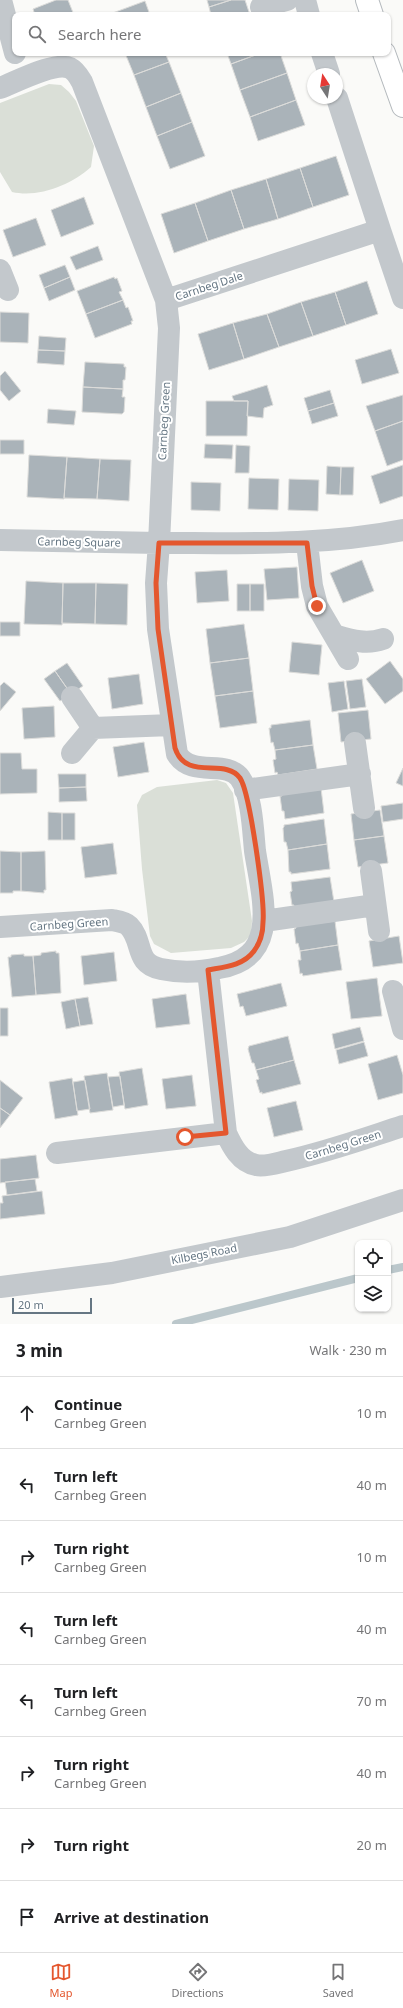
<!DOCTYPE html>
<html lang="en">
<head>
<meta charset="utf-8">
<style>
  :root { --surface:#fff; --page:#f2f2f2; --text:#202124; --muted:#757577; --line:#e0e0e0; --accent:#e4572e }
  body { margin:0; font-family:"Noto Sans",sans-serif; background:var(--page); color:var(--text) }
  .controls { position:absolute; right:12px; bottom:12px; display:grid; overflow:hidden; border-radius:8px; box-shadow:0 1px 3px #0004 }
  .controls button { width:36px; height:36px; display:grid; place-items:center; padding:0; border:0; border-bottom:1px solid var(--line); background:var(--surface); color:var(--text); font:20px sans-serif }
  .compass { position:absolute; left:307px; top:68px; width:36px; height:36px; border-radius:50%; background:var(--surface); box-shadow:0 1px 3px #0004; rotate:348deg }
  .scale { position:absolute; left:12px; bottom:10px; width:80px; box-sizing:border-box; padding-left:4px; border:2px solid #657683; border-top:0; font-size:11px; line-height:14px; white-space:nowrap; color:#657683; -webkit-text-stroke:3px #fff; paint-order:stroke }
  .stop { position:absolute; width:12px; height:12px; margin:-9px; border:3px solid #e4572e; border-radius:50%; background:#fff }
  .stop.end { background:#e4572e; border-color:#fff; box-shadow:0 1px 4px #0008 }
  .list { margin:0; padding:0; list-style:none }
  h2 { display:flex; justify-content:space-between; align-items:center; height:52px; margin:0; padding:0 16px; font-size:17px }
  h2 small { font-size:13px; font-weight:400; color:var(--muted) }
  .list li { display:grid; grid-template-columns:26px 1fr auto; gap:12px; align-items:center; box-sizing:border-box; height:72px; padding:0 16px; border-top:1px solid var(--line) }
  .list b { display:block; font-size:15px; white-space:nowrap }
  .list p { margin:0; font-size:13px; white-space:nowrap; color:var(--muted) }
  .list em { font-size:13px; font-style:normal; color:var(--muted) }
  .icon { flex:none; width:22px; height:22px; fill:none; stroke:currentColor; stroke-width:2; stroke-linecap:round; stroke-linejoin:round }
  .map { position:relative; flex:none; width:403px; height:1324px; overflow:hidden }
  .search { position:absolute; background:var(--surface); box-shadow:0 1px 3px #0004; left:12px; right:12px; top:12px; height:44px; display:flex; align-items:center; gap:10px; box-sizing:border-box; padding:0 14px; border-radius:8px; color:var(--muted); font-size:15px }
  .sheet { height:628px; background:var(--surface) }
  nav { display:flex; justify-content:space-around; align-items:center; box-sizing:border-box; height:56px; border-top:1px solid var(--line); background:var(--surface); font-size:11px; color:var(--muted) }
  nav a { display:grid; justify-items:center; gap:2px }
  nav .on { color:var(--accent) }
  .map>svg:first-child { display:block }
  .green { fill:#dadfd7 }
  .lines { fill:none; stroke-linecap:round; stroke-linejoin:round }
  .stream { stroke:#bbc7cb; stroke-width:8 }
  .building { fill:#aab3b9; stroke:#dcdcda }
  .highway-casing { stroke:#b4b9bd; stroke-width:24 }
  .minor { stroke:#c3c8cc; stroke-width:22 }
  .highway { stroke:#fff; stroke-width:22 }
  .route { stroke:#e4572e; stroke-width:5 }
  .labels { text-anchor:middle; stroke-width:4; stroke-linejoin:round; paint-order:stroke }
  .street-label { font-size:11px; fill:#657683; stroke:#fff }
</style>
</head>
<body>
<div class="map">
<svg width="403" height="1324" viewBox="0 0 403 1324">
  <rect width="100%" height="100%" fill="#fafaf8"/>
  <path class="green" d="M 49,84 L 61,85 L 69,92 L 76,101 L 94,146 L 91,167 C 71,185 39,198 12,192 L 0,172 L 0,103 Z
    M 217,780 L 226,783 L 233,793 L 252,921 L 251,935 L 244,942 L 231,948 L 171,953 L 154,944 L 150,936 L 142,869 L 137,805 L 142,795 L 157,787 Z"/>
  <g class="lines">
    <path class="stream" d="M 388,1270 L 403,1267
      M 176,1324 L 358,1278"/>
  </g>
  <path class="building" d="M 56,0 L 68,0 L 74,15 L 35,15 L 33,9 Z
    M 207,0 L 231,0 L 209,7 Z
    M 231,0 L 245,0 L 250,15 L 211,15 L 209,7 Z
    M 145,1 L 150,15 L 111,15 L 110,14 Z
    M 125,53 L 165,53 L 169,62 L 134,75 Z
    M 227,53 L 261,53 L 231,64 Z
    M 261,53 L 280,53 L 287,73 L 240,90 L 231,64 Z
    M 169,62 L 181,93 L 146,107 L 134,75 Z
    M 287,73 L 296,100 L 250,117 L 240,90 Z
    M 181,93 L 192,122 L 157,136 L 146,107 Z
    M 296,100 L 305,125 L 258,141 L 250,117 Z
    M 192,122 L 205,156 L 170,169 L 157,136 Z
    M 336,156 L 349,195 L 313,207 L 300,168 Z
    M 300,168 L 313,207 L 278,219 L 266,179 Z
    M 266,179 L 278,219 L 244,229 L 231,190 Z
    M 231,190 L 244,229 L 208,241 L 195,203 Z
    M 84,197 L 94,224 L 61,237 L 51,210 Z
    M 195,203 L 208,241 L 174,253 L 161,214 Z
    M 36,218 L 46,245 L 13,257 L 3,230 Z
    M 98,246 L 103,260 L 76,270 L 70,257 Z
    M 65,265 L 70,277 L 44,288 L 39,275 Z
    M 70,277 L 75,290 L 49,301 L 44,288 Z
    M 114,277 L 115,279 L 117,278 L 122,291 L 119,292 L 123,300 L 86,314 L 77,291 Z
    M 367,281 L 378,314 L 346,325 L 335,292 Z
    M 335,292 L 346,325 L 313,336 L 301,302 Z
    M 123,300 L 126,308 L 128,307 L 133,321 L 131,321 L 132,324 L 95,338 L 86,314 Z
    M 301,302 L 313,336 L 279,347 L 267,314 Z
    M 0,312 L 29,313 L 28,343 L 0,342 Z
    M 267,314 L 279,347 L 244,359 L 233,323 Z
    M 233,323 L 244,359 L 209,370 L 198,334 Z
    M 39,336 L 66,338 L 65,351 L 38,350 Z
    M 391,349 L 399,373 L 362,384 L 355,360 Z
    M 38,350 L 65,351 L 64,365 L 37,363 Z
    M 85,362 L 124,364 L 124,367 L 126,367 L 125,380 L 123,380 L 123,389 L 83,387 Z
    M 5,371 L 21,391 L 9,401 L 0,390 L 0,376 Z
    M 267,385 L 273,405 L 264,408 L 263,418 L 247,416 L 248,401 L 234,401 L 232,396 Z
    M 83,387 L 123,389 L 122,397 L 125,397 L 124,412 L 122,414 L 82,412 Z
    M 330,390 L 334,403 L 308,411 L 304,398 Z
    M 403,395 L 403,421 L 375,431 L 366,406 Z
    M 206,401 L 248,401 L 247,436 L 206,436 Z
    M 334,403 L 338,416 L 312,424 L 308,411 Z
    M 48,409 L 76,411 L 74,425 L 47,423 Z
    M 403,421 L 403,460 L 387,466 L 375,431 Z
    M 0,440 L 24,440 L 24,454 L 0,454 Z
    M 205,444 L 233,445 L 232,459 L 204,458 Z
    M 236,445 L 250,446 L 249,473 L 235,473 Z
    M 29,455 L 67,457 L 64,499 L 27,497 Z
    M 67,457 L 100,459 L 97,499 L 64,498 Z
    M 100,459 L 131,460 L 129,501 L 97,499 Z
    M 403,465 L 403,496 L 380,504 L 371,476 Z
    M 327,466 L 341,467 L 340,495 L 326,494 Z
    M 341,467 L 354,467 L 353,495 L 340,495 Z
    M 249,478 L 279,479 L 278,510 L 248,509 Z
    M 289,479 L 319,480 L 318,511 L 288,510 Z
    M 191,482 L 221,483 L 220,511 L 191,510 Z
    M 362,560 L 374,591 L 343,603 L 330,573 Z
    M 297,567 L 299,598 L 267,600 L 264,569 Z
    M 227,570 L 229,601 L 197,603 L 195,572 Z
    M 26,581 L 63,583 L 62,625 L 24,624 Z
    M 63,583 L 96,583 L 95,624 L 62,623 Z
    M 96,583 L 128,584 L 127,625 L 95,624 Z
    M 237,584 L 250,584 L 250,611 L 237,611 Z
    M 250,584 L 264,584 L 264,611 L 250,611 Z
    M 0,622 L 20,622 L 20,636 L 0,636 Z
    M 244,624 L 249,658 L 210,663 L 206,629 Z
    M 292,642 L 322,645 L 319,675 L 289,672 Z
    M 249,658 L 253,691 L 215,696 L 210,663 Z
    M 390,661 L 403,679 L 403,691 L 385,704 L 366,679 Z
    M 67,663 L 83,686 L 71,694 L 55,671 Z
    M 55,671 L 71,694 L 60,701 L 44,679 Z
    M 139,674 L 143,704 L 112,709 L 108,678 Z
    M 362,679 L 366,707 L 350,709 L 346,681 Z
    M 344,681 L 348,709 L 332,712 L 328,683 Z
    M 4,682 L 16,692 L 0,711 L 0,686 Z
    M 253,691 L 257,723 L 220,728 L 215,696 Z
    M 54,706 L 55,737 L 24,739 L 22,708 Z
    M 368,710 L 371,739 L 341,742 L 338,713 Z
    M 310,720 L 313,745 L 275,750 L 273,742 L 271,743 L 269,728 L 271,728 L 271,725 Z
    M 144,742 L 149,772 L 118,777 L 113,747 Z
    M 313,745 L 317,769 L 278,775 L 277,772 L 275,773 L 273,760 L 276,759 L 275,750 Z
    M 0,753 L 21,753 L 22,769 L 37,769 L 37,793 L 0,794 Z
    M 403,768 L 403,786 L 396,783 Z
    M 58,774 L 86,774 L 86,787 L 59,788 Z
    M 86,787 L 87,801 L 59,802 L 59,788 Z
    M 321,788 L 324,813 L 285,819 L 284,811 L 282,811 L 280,796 L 282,796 L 282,793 Z
    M 403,803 L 403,819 L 383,822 L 381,806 Z
    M 380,810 L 384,836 L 354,840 L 351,814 Z
    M 48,812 L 62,813 L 62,840 L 48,840 Z
    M 62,813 L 75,813 L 75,840 L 62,840 Z
    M 324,819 L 327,844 L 288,850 L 286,842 L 284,842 L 283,828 L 284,827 L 284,825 Z
    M 384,836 L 388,863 L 358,867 L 354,840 Z
    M 113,843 L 117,874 L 85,878 L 81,847 Z
    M 327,844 L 330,869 L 291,874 L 291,872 L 289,872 L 288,850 Z
    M 0,851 L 21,852 L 21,891 L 13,891 L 13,893 L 0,893 Z
    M 45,851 L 46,890 L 44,890 L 44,893 L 21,891 L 21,852 Z
    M 330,877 L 334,902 L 294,907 L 294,905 L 292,905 L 290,892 L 292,891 L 291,882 Z
    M 335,921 L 338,945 L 300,951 L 298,943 L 296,944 L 294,929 L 296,928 L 296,926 Z
    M 399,936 L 403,963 L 373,967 L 369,941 Z
    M 338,945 L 342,970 L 303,976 L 302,973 L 300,974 L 298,960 L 301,960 L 300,951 Z
    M 56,951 L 56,953 L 59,953 L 61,993 L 36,995 L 33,956 L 41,955 L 41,953 Z
    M 114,952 L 117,981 L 84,985 L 81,956 Z
    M 24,954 L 24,956 L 33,956 L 36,995 L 12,997 L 8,957 L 11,957 L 11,955 Z
    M 377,978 L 382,1016 L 351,1019 L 346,982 Z
    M 281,983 L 287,1006 L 246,1016 L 243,1006 L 240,1007 L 237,994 Z
    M 186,994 L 190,1024 L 156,1028 L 152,999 Z
    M 88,997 L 93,1024 L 80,1026 L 75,999 Z
    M 75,999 L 80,1026 L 66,1029 L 61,1002 Z
    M 0,1008 L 8,1008 L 8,1036 L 0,1036 Z
    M 360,1027 L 364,1041 L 335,1049 L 332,1034 Z
    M 288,1036 L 294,1060 L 256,1070 L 254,1063 L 252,1063 L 248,1049 L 249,1046 Z
    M 364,1042 L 368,1056 L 339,1064 L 336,1050 Z
    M 397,1055 L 403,1075 L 403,1093 L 378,1100 L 368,1064 Z
    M 294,1060 L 301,1084 L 262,1094 L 262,1092 L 260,1093 L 256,1080 L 259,1079 L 256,1070 Z
    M 142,1068 L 148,1105 L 125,1109 L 119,1072 Z
    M 107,1073 L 113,1110 L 90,1113 L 84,1076 Z
    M 192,1075 L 196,1106 L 166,1109 L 162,1079 Z
    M 120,1076 L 124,1105 L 113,1107 L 108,1077 Z
    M 72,1078 L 78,1115 L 55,1119 L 49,1082 Z
    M 0,1080 L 23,1098 L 10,1115 L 0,1108 Z
    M 85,1080 L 90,1109 L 77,1111 L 73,1082 Z
    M 296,1101 L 303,1130 L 274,1137 L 267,1108 Z
    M 0,1108 L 10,1115 L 0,1128 Z
    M 36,1155 L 39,1178 L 0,1183 L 0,1159 Z
    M 35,1179 L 37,1191 L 7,1195 L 5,1182 Z
    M 42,1191 L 45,1214 L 0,1219 L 0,1203 L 3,1203 L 2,1196 Z"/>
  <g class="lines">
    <g class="highway-casing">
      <path id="highway" d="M 367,0 L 372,15
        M 384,53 L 403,106"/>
    </g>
    <path class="minor" d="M 1,0 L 15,53
      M 305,0 L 309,15
      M 261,7 L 287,0
      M 322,53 L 329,74
      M 0,88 C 16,82 55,61 70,68 C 76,71 79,77 82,82 L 166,300 L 380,230 L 337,98
      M 380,230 L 403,298
      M 0,270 L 8,290
      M 0,540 L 159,543 L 169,328 L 166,300
      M 307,543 L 312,586 L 317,606 L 348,659
      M 334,635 C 351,640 366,645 383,639
      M 72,697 L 93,728 L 172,725
      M 355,743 L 364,808
      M 72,753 L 93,728
      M 245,790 L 360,774
      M 371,871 L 379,931
      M 264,921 L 375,905
      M 0,927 L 112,920 C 117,921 125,922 129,926 C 144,941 134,964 161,969 C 180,973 201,972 219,968 C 282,957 262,897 255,851 C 253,831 252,795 240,778 C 226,759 192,778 177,754 L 158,629 L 156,583 L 159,543 C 241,543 322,546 403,530
      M 208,971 L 226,1133 C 232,1146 240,1162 256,1165 C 265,1167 277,1163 286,1161 C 327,1152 363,1139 403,1126
      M 393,991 L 403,1029
      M 57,1153 L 226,1133
      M 0,1287 L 112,1273 L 290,1237 L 403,1200"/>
    <use href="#highway" class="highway"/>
  </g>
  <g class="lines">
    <path class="route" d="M 185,1137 L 226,1133 L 208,970 C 224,967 243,966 254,951 C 260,943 263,932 263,922 C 265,902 250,793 240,778 C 225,757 186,782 175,748 L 158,629 L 156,583 L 159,543 L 307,543 L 312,586 L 317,606"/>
  </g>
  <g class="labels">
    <g class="street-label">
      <text transform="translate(209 286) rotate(-18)" y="4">Carnbeg Dale</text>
      <text transform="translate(164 421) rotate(-87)" y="4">Carnbeg Green</text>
      <text transform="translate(79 542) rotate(1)" y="4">Carnbeg Square</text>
      <text transform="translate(69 924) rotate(-4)" y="4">Carnbeg Green</text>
      <text transform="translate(343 1145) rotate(-17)" y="4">Carnbeg Green</text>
      <text transform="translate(204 1254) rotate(-11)" y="4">Kilbegs Road</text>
    </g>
  </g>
</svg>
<div class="controls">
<button><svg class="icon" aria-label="locate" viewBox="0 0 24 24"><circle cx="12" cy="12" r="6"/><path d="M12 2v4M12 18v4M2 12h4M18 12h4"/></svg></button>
<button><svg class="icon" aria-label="layers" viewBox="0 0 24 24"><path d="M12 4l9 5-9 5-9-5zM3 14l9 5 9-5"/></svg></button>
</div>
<svg class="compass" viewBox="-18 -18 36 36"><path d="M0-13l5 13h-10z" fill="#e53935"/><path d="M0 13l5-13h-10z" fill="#757577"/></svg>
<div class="scale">20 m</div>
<div class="stop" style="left:185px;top:1137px"></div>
<div class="stop end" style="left:317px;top:606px"></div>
<div class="search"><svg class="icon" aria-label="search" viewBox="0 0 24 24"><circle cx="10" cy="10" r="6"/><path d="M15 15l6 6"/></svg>Search here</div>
</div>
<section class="sheet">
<h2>3 min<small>Walk · 230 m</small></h2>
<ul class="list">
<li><svg class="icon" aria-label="ahead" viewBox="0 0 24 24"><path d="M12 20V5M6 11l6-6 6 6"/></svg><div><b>Continue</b><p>Carnbeg Green</p></div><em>10 m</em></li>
<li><svg class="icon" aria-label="left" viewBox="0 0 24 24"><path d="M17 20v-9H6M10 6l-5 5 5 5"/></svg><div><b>Turn left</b><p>Carnbeg Green</p></div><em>40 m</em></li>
<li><svg class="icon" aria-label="right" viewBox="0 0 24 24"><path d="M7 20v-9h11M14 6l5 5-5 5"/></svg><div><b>Turn right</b><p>Carnbeg Green</p></div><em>10 m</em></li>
<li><svg class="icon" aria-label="left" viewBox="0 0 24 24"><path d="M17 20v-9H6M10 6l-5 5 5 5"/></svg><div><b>Turn left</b><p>Carnbeg Green</p></div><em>40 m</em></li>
<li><svg class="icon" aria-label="left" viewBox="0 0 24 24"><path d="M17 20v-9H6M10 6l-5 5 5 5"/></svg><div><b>Turn left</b><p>Carnbeg Green</p></div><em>70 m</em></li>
<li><svg class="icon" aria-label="right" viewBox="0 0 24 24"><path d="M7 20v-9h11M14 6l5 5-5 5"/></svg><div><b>Turn right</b><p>Carnbeg Green</p></div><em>40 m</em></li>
<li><svg class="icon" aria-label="right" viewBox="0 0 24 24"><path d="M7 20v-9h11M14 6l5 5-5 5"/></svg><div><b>Turn right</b></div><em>20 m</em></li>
<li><svg class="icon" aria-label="arrive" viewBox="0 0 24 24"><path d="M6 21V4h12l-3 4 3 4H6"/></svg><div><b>Arrive at destination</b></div></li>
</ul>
</section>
<nav>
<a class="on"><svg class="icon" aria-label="map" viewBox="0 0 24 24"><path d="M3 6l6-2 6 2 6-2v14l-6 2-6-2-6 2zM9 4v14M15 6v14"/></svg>Map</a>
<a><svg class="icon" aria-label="directions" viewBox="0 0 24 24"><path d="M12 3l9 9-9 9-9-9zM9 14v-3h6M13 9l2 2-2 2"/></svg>Directions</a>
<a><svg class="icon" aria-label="saved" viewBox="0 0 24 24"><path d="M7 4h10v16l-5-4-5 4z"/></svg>Saved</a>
</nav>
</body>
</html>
